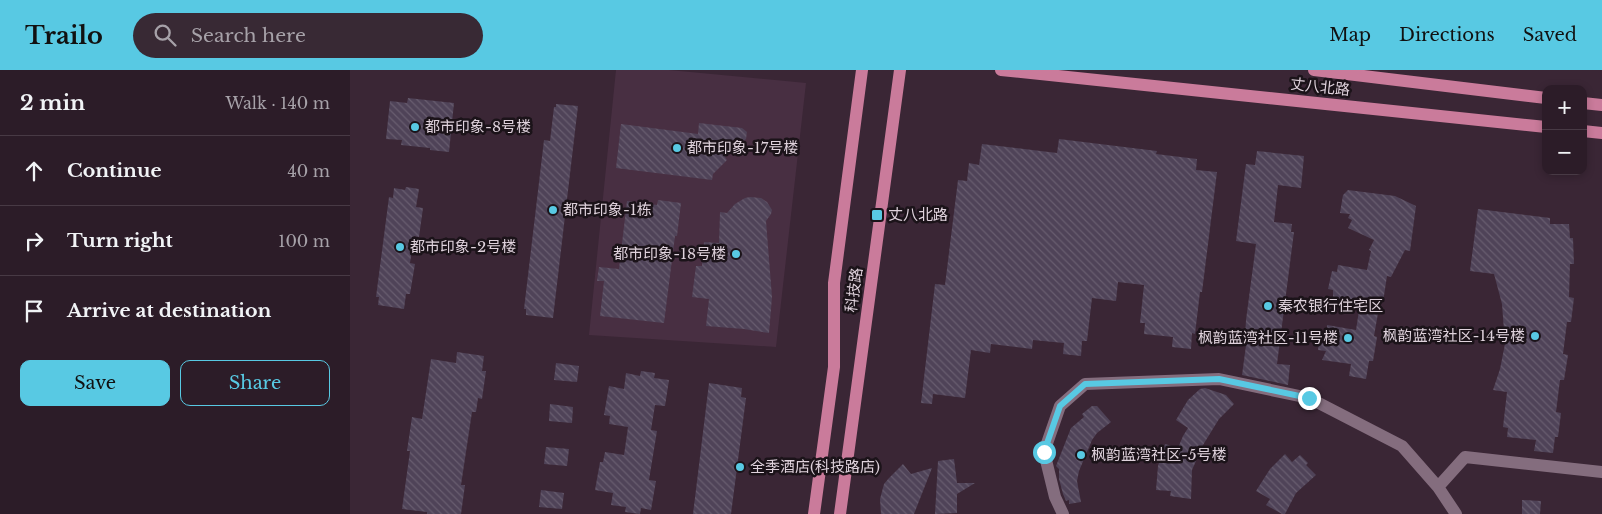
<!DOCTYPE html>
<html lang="en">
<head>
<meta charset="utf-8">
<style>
  :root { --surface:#2c1c28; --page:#382934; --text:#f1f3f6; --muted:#a6a1a8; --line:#483a45; --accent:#58c9e3 }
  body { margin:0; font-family:"Libre Baskerville","Noto Sans SC",serif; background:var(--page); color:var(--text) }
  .controls { position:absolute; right:15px; top:15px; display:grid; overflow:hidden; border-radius:10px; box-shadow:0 2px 8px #0003 }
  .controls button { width:45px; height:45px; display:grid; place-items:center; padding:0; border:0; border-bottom:1px solid var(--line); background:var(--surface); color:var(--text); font:25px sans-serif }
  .stop { position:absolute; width:15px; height:15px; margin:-11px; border:4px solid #58c9e3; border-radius:50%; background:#fff }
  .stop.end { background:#58c9e3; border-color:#fff; box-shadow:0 1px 5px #0008 }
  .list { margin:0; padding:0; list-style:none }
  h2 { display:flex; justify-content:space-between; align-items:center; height:65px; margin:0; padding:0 20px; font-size:21px }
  h2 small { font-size:16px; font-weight:400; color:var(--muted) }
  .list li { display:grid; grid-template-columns:32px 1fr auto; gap:15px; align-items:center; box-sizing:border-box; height:70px; padding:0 20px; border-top:1px solid var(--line) }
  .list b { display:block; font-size:19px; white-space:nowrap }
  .list em { font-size:16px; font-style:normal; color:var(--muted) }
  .actions { display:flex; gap:10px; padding:15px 20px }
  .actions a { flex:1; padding:11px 0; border:1px solid var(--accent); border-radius:10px; text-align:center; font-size:18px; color:var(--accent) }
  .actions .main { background:var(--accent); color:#111 }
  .icon { flex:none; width:28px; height:28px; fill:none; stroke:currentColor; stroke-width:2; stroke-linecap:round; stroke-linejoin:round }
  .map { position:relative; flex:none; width:1252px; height:444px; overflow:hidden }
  header { display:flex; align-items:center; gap:30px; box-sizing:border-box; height:70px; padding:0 25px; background:var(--accent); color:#111 }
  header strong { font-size:24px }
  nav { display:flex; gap:28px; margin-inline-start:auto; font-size:18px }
  .search { width:350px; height:45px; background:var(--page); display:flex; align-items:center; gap:12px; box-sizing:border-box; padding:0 18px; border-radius:28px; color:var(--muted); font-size:19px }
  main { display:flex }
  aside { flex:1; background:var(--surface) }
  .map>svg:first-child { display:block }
  .built { fill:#482f42 }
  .building { fill:url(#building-back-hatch) }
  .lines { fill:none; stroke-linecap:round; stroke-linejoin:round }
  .minor { stroke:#846d7e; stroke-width:12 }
  .major { stroke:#ca7b9b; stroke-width:12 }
  .route { stroke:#58c9e3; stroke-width:6 }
  .poi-dot { fill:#58c9e3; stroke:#1b1319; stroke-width:2 }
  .labels { text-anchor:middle; stroke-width:5; stroke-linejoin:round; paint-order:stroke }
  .street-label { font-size:15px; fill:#dfd2dc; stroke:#1b1319 }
  .poi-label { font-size:15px; fill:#dfd2dc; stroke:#1b1319; text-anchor:start }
</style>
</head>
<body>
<header>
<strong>Trailo</strong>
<div class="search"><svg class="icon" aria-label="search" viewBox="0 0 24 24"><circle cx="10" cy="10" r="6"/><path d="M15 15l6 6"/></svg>Search here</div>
<nav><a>Map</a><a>Directions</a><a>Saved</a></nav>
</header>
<main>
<aside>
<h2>2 min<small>Walk · 140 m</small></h2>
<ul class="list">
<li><svg class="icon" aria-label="ahead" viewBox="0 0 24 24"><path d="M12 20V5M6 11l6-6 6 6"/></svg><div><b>Continue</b></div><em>40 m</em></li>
<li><svg class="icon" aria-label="right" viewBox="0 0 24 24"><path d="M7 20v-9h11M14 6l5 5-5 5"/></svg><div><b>Turn right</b></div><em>100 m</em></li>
<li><svg class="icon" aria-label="arrive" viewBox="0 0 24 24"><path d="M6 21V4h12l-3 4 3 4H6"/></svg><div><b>Arrive at destination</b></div></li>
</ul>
<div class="actions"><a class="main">Save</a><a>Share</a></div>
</aside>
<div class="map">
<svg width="1252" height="444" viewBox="0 0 1252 444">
  <defs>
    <pattern id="building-back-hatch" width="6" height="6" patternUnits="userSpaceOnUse" patternTransform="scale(1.25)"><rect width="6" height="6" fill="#4f4358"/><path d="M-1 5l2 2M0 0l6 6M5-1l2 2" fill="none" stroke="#685d6f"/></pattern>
  </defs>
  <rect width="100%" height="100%" fill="#3a2635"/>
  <path class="built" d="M 266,0 L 319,0 L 456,13 L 426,277 L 239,265 Z"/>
  <path class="building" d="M 58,28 L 104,33 L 99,82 L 80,80 L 80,78 L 51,75 L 52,70 L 36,69 L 40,31 L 57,33 Z
    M 206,34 L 228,36 L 203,248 L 176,245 L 176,239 L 174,239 L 194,70 L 200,71 L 204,37 L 206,37 Z
    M 349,53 L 392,58 L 397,62 L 396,69 L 375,87 L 377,90 L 363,104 L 362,110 L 266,98 L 271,54 L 348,64 Z
    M 709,69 L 807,81 L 806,84 L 847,89 L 846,100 L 867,102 L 852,222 L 850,222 L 845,264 L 842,263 L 841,279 L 822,277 L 823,267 L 794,264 L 795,253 L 790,253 L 794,215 L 768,212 L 766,231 L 742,228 L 737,271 L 732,271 L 731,286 L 713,284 L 714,273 L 683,270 L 682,279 L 641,274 L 640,283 L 621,280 L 615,328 L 583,324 L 582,334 L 571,333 L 585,214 L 595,215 L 608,110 L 617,111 L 619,93 L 629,95 L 632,74 L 707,83 Z
    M 907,81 L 954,86 L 951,118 L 928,115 L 924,152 L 942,154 L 941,162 L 944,162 L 927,294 L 940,295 L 938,315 L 892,305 L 897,268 L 895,267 L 896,250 L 906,174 L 886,171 L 896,94 L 905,95 Z
    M 56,117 L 69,119 L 66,137 L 73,138 L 69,167 L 64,166 L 60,193 L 65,194 L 60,224 L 56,224 L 54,239 L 28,235 L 29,227 L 26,227 L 39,127 L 43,128 L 44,118 L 55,120 Z
    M 998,120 L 1045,126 L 1066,136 L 1060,181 L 1055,180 L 1041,207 L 1037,206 L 1033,232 L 1030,232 L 1024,266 L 1027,267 L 1023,291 L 1019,291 L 1016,309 L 999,306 L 1001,294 L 972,290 L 976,281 L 968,280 L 971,261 L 977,261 L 977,255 L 1006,260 L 1010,234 L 983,229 L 983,220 L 978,219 L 982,201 L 987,202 L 988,195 L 1017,200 L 1021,181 L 1019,180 L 1024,170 L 998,158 L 1002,150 L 998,148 L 1000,144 L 990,143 L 993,125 Z
    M 400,127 L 411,128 L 417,132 L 422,140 L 421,144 L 416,151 L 422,227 L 419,263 L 394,259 L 356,256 L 359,229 L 342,227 L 346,196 L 352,196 L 354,172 L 369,173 L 370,142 L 377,143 L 385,134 L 395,128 Z
    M 308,130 L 331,133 L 327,166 L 325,166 L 314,253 L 250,246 L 254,211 L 247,211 L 249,197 L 269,199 L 277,131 L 307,135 Z
    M 1128,139 L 1200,148 L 1200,154 L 1219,154 L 1220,168 L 1223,168 L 1224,194 L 1220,194 L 1219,227 L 1224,228 L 1221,252 L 1217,252 L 1213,284 L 1218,285 L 1214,310 L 1210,310 L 1206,342 L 1211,343 L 1208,367 L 1205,367 L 1203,383 L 1184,381 L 1186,370 L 1157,367 L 1158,358 L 1153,357 L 1157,322 L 1143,320 L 1150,299 L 1155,274 L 1152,234 L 1144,204 L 1120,201 Z
    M 107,282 L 134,286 L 132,301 L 136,301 L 132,329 L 128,328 L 126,342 L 122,342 L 111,415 L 115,415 L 111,444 L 77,444 L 77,442 L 52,439 L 60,381 L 57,381 L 62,347 L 72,349 L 81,289 L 106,293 Z
    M 206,293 L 229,296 L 227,312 L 204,310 Z
    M 291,301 L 305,303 L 304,308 L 319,310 L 315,336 L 305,335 L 301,360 L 307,361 L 299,410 L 306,411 L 301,440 L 291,438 L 290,444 L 275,442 L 276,437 L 261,435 L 263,423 L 245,420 L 250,392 L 253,392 L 255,382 L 274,385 L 278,357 L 259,354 L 260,346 L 254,345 L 259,316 L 274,319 L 276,303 L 290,306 Z
    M 359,313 L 392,318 L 391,327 L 396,328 L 381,444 L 343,444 Z
    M 855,318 L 876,325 L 884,334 L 869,349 L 853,375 L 842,400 L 841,429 L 820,426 L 821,421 L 806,420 L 808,396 L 815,374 L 828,378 L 833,366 L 838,358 L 826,350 L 838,330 L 850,319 Z
    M 200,334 L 223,337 L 222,353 L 199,351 Z
    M 742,336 L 747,336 L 761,352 L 747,363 L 742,370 L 729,401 L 727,411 L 731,432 L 719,434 L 719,430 L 716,431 L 713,424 L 709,409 L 709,399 L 706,396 L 721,358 L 734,347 L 732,344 Z
    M 196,377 L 219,379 L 217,396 L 194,394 Z
    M 935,384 L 942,392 L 950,385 L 958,393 L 956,395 L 966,405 L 946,423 L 935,444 L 932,444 L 916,435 L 920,429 L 906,421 L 920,399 Z
    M 604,389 L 607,413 L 625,413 L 607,424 L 607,443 L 585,444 L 588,391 Z
    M 553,394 L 561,404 L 582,398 L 564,444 L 531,444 L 530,429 L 534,414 L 539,408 Z
    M 191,420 L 214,423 L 212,439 L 189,437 Z
    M 1172,430 L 1191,431 L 1190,444 L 1172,444 Z"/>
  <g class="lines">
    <path class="minor" d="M 1088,417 L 1115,387 L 1252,402
      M 713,444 L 705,427 L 694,382 L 710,336 L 735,314 L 869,309 L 959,328 L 1052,376 L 1088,417 L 1106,444"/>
    <path class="major" d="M 651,0 L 1196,57
      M 964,0 L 1196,28
      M 1233,33 L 1252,35
      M 1233,61 L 1252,63
      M 464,444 L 484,297 L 484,213 L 512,0
      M 490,444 L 550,0"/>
  </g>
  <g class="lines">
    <path class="route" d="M 694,382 L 710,336 L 735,314 L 869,309 L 959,328"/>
  </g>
  <g class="poi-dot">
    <circle cx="65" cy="57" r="5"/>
    <circle cx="327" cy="78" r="5"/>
    <circle cx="203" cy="140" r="5"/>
    <rect x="521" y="139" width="12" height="12" rx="2.5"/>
    <circle cx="50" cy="177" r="5"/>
    <circle cx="386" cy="184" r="5"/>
    <circle cx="918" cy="236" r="5"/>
    <circle cx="1185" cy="266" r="5"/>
    <circle cx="998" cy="268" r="5"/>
    <circle cx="731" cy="385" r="5"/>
    <circle cx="390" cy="397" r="5"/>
  </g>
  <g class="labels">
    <g class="street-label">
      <text transform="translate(970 17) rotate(6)" y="5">丈八北路</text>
      <text transform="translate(504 220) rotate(-82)" y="5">科技路</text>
    </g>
    <g class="poi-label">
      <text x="75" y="62">都市印象-8号楼</text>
      <text x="337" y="83">都市印象-17号楼</text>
      <text x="213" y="145">都市印象-1栋</text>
      <text x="538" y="150">丈八北路</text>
      <text x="60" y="182">都市印象-2号楼</text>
      <text x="376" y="189" text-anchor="end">都市印象-18号楼</text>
      <text x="928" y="241">秦农银行住宅区</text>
      <text x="1175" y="271" text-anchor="end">枫韵蓝湾社区-14号楼</text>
      <text x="988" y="273" text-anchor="end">枫韵蓝湾社区-11号楼</text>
      <text x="741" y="390">枫韵蓝湾社区-5号楼</text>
      <text x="400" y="402">全季酒店(科技路店)</text>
    </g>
  </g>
</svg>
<div class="controls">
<button>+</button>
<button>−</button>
</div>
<div class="stop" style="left:694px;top:382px"></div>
<div class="stop end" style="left:959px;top:328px"></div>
</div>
</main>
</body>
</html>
